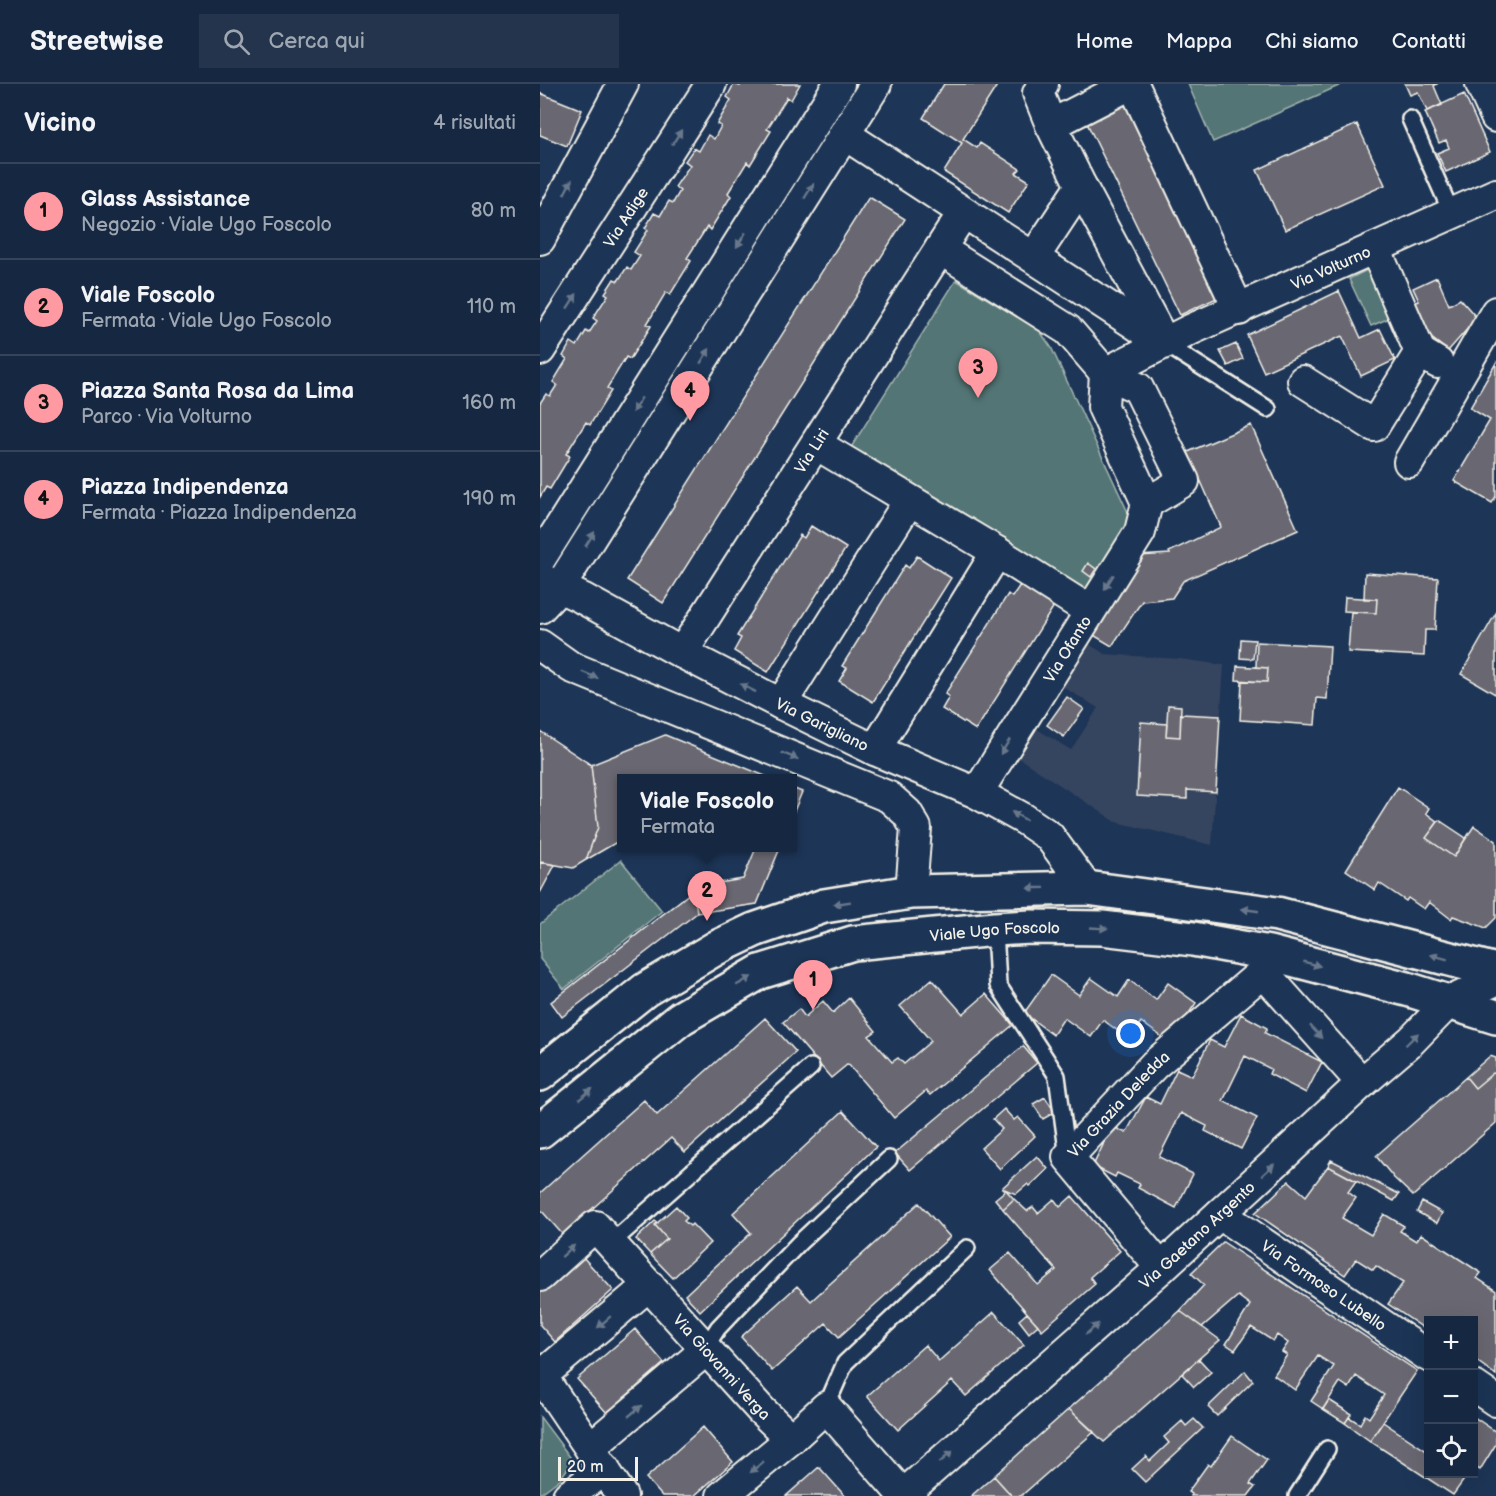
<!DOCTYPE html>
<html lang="it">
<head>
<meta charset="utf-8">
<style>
  :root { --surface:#162841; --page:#23344c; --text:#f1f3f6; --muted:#9ea6b1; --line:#35445a; --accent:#ff9aa2 }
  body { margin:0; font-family:"Balsamiq Sans",sans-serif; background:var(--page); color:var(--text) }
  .controls { position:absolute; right:18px; bottom:18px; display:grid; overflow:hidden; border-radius:0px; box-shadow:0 6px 24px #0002 }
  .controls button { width:54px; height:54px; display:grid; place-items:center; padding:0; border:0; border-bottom:2px solid var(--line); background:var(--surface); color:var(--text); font:30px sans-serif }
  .scale { position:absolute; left:18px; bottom:15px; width:80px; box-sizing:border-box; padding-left:6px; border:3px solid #f4f1e8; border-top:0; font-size:16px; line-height:21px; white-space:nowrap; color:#f4f1e8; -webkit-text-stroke:4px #1d3557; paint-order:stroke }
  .you { position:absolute; left:591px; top:950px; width:21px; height:21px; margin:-15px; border:4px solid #fff; border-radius:50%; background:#1a73e8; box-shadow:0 0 0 9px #1a73e833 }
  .badge { display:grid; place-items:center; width:39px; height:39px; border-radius:50%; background:var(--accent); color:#111; font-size:20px; font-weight:700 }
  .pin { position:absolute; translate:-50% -50px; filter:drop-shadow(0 2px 3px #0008) }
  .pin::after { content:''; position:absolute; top:32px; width:21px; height:18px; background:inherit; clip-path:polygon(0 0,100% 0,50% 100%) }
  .popup { position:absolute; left:77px; top:690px; width:180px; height:78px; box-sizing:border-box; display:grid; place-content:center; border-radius:0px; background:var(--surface); filter:drop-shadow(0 2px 4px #0005); font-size:20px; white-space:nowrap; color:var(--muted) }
  .popup b { font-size:22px; color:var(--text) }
  .popup::after { content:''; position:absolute; left:50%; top:100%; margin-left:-12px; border:12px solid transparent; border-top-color:var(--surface) }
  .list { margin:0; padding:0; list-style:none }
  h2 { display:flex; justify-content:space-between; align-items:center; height:78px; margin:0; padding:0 24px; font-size:26px }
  h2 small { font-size:20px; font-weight:400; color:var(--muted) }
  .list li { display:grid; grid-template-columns:39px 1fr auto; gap:18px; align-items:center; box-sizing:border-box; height:96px; padding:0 24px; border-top:2px solid var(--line) }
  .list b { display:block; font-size:22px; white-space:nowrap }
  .list p { margin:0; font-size:20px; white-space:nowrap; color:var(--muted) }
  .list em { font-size:20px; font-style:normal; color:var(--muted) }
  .icon { flex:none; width:33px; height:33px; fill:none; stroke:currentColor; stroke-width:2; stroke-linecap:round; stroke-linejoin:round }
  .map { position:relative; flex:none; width:956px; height:1412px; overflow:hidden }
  header { display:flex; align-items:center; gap:36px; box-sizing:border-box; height:84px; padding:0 30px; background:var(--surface); border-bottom:2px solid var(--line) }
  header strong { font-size:28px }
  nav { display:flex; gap:33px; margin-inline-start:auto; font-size:21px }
  .search { width:420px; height:54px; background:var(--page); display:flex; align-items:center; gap:15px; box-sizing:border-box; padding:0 21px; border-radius:0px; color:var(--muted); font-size:22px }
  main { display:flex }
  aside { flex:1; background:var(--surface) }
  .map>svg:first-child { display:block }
  .built { fill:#34445f }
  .green { fill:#527575; stroke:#a3b3ae; stroke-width:1.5 }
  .building { fill:#696772; stroke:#f4f1e8; stroke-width:1.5 }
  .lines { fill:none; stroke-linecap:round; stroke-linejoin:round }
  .service-casing { stroke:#f4f1e8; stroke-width:20 }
  .minor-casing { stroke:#f4f1e8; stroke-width:34 }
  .primary-casing { stroke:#f4f1e8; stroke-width:38 }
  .service { stroke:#1d3557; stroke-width:15 }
  .minor { stroke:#1d3557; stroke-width:30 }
  .primary { stroke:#1d3557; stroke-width:33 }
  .oneway { fill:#68778a }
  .labels { text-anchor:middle; stroke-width:4.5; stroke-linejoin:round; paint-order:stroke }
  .street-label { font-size:16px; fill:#f4f1e8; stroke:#1d3557 }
</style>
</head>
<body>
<header>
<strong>Streetwise</strong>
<div class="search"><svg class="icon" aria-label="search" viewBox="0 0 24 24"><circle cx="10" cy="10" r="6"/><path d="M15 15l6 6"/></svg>Cerca qui</div>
<nav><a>Home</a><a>Mappa</a><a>Chi siamo</a><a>Contatti</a></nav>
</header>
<main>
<aside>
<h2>Vicino<small>4 risultati</small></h2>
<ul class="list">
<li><span class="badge">1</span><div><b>Glass Assistance</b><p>Negozio · Viale Ugo Foscolo</p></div><em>80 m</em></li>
<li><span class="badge">2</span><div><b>Viale Foscolo</b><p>Fermata · Viale Ugo Foscolo</p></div><em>110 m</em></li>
<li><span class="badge">3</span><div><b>Piazza Santa Rosa da Lima</b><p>Parco · Via Volturno</p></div><em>160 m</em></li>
<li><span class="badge">4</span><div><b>Piazza Indipendenza</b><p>Fermata · Piazza Indipendenza</p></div><em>190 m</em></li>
</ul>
</aside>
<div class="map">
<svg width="956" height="1412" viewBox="0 0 956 1412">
  <rect width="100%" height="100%" fill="#1d3557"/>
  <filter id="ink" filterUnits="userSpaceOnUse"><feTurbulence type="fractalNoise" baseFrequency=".0167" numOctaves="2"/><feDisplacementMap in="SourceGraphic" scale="12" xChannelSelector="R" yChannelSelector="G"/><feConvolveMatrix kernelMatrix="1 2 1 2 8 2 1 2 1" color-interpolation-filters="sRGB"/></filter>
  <g filter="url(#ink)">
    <path class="built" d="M 544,557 L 565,570 L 640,575 L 684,581 L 672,761 L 576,738 L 474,671 L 492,642 L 531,666 L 558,624 L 518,600 Z"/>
    <path class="green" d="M 648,0 L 803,0 L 673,58 Z
      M 831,184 L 854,232 L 831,242 L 809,195 Z
      M 416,196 L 499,246 L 511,263 L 593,439 L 546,514 L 310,365 Z
      M 81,776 L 122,827 L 24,905 L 0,875 L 0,840 Z
      M 0,1333 L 33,1377 L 20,1395 L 0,1410 Z"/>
    <path class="building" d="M 194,0 L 200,2 L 201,0 L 260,0 L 251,16 L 247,13 L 227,45 L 231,47 L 210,81 L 207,78 L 188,109 L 191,112 L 170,146 L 167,143 L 147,174 L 151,177 L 130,211 L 126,208 L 107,240 L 111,242 L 90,275 L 86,273 L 67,304 L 71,307 L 50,341 L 46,338 L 26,370 L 30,372 L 10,405 L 6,403 L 0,413 L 0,319 L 6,310 L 10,312 L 17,301 L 13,298 L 27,275 L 23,272 L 31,258 L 37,262 L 46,247 L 49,249 L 57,237 L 53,234 L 68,211 L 65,209 L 74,195 L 78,197 L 87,183 L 91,186 L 100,172 L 94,168 L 108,146 L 105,144 L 114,129 L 120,132 L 129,117 L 133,119 L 140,107 L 135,103 L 150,81 L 145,77 L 154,64 L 159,67 L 168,51 L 174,55 L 181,42 L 177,40 L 191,16 L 187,13 Z
      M 404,0 L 458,0 L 423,55 L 437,64 L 440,59 L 480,85 L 476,89 L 489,97 L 468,129 L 404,88 L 422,59 L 383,34 Z
      M 865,0 L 897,0 L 894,2 L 902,21 L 887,27 L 878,8 L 870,11 Z
      M 0,9 L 42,26 L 27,62 L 0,51 Z
      M 924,10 L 950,68 L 906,88 L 897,69 L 909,64 L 906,56 L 899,59 L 885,28 Z
      M 585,20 L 679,213 L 640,231 L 547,39 Z
      M 817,40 L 845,101 L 745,146 L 717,86 Z
      M 329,113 L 365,135 L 123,519 L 87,496 Z
      M 897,193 L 909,221 L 920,215 L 937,234 L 908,267 L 885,249 L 872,220 L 879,217 L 873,204 Z
      M 799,207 L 821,254 L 840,245 L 855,276 L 821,292 L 802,252 L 724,288 L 707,251 Z
      M 696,260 L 703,275 L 688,282 L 680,267 Z
      M 956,279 L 956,412 L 952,419 L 914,397 L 950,336 L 930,324 Z
      M 711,341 L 758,446 L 643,497 L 632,514 L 602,517 L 572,562 L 550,549 L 598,472 L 630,470 L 629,468 L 681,443 L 648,368 Z
      M 271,442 L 306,464 L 228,588 L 194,567 L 201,554 L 197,552 L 260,451 L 264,454 Z
      M 377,472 L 411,494 L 333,618 L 299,597 L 307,584 L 302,582 L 365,481 L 369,484 Z
      M 548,479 L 556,485 L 551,493 L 543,487 Z
      M 825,489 L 898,494 L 895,546 L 885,546 L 884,572 L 808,568 L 811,528 L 836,529 L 837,515 L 824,515 Z
      M 480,501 L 514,522 L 436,646 L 402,625 L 409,613 L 405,610 L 468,510 L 472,513 Z
      M 805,513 L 837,515 L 836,529 L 804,527 Z
      M 956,529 L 956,608 L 955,610 L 921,590 Z
      M 701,555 L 715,556 L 713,575 L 700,574 Z
      M 717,558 L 790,562 L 787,615 L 777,614 L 775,641 L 700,636 L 702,597 L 727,598 L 728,584 L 716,583 Z
      M 697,582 L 728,584 L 727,598 L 696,596 Z
      M 527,613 L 544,625 L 524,653 L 507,641 Z
      M 628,621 L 641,622 L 640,653 L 626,652 Z
      M 641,630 L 680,632 L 676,708 L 647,706 L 647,715 L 597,712 L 601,638 L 627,640 L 626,652 L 640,653 Z
      M 0,647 L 51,681 L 58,743 L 46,776 L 33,784 L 0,778 Z
      M 125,651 L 230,694 L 82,694 L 82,755 L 46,776 L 58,743 L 51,681 Z
      M 858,703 L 889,724 L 886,729 L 898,738 L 886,754 L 914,773 L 934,742 L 956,757 L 956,834 L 946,844 L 913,832 L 911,835 L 889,818 L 884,825 L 868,814 L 866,817 L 839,799 L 835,806 L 806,786 Z
      M 252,704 L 262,708 L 252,732 Z
      M 899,736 L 926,754 L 914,773 L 886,754 Z
      M 216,764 L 240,764 L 217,820 L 157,829 L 154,803 L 203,795 Z
      M 0,778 L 15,781 L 0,809 Z
      M 154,806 L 157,829 L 22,933 L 11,918 Z
      M 511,891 L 539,911 L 551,894 L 578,913 L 589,896 L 616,916 L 628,899 L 656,919 L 629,958 L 601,938 L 589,955 L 563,936 L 551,953 L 524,934 L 513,951 L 484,929 Z
      M 392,895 L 423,930 L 446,910 L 473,941 L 390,1011 L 386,1007 L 354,1034 L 308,980 L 291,994 L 243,938 L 259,925 L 265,933 L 283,917 L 293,929 L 309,914 L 336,947 L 329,952 L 352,978 L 358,974 L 364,980 L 391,957 L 360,922 Z
      M 701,930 L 727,944 L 725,949 L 782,978 L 766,1009 L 729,990 L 731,985 L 705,972 L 683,1017 L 717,1034 L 701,1065 L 665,1047 L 667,1042 L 641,1029 L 619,1073 L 653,1090 L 636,1124 L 598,1104 L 600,1100 L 577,1089 L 575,1093 L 553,1082 L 572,1042 L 586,1049 L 606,1013 L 620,1020 L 637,985 L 652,992 L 670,956 L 684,963 Z
      M 225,934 L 256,968 L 145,1068 L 131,1054 L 23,1151 L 0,1125 L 0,1109 L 104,1016 L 117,1031 Z
      M 483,962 L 497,979 L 370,1086 L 355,1069 Z
      M 950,972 L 956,974 L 956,990 L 953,989 L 935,1004 L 926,993 Z
      M 953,989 L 956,990 L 956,1039 L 873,1112 L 854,1094 L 836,1072 L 926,993 L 935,1004 Z
      M 505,1013 L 515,1028 L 503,1035 L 493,1020 Z
      M 464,1025 L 474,1036 L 478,1033 L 495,1052 L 460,1085 L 441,1064 L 462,1045 L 453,1035 Z
      M 303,1027 L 336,1063 L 160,1227 L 145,1211 L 211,1149 L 193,1129 Z
      M 497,1072 L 508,1085 L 490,1102 L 488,1100 L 476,1110 L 462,1104 Z
      M 791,1076 L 859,1110 L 854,1117 L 788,1082 Z
      M 788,1082 L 816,1097 L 808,1108 L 816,1114 L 802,1134 L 831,1151 L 844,1130 L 864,1142 L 860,1147 L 876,1157 L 881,1150 L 941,1189 L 937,1194 L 956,1207 L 956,1291 L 934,1275 L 934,1236 L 888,1236 L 888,1247 L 848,1220 L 863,1199 L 836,1182 L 833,1186 L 816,1175 L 805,1191 L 715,1129 L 749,1097 L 766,1112 Z
      M 466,1106 L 474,1115 L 463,1125 L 455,1115 Z
      M 532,1112 L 580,1167 L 550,1193 L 555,1200 L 502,1246 L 450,1186 L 470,1169 L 498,1201 L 516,1186 L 463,1125 L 474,1115 L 487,1127 L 493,1123 L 498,1129 L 514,1115 L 520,1123 Z
      M 882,1118 L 902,1129 L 897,1139 L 877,1128 Z
      M 379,1119 L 410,1153 L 299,1253 L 286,1239 L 232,1287 L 201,1253 L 257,1202 L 271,1217 Z
      M 136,1122 L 147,1134 L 144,1137 L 150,1142 L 152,1140 L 170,1159 L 133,1194 L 110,1170 L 127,1155 L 115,1141 Z
      M 115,1137 L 118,1139 L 115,1141 L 127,1155 L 110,1170 L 96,1155 Z
      M 683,1158 L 877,1287 L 830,1357 L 805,1339 L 809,1333 L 820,1340 L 825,1331 L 829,1334 L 844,1311 L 816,1292 L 809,1304 L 800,1298 L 783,1325 L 771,1317 L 794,1282 L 778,1272 L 755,1306 L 734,1291 L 747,1271 L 742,1268 L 748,1259 L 737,1251 L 733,1257 L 711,1243 L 695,1266 L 686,1260 L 710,1221 L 698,1212 L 662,1243 L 640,1227 L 664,1201 L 651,1189 Z
      M 41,1171 L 73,1206 L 15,1258 L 0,1241 L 0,1208 Z
      M 640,1227 L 680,1256 L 564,1358 L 529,1325 Z
      M 454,1228 L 484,1261 L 426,1312 L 412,1297 L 358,1346 L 327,1312 L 385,1261 L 399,1277 Z
      M 487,1229 L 498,1241 L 489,1249 L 479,1236 Z
      M 95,1245 L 124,1279 L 67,1329 L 37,1295 Z
      M 659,1275 L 671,1288 L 654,1303 L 642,1290 Z
      M 705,1287 L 713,1297 L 677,1332 L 668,1323 Z
      M 789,1316 L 811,1330 L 805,1339 L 783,1325 Z
      M 529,1325 L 554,1348 L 481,1412 L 472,1412 L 454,1392 Z
      M 934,1333 L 956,1348 L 956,1360 L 940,1386 L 934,1382 Z
      M 654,1335 L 663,1344 L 605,1398 L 592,1385 L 606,1372 L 610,1377 L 629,1359 L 624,1353 L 642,1337 L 646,1342 Z
      M 843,1338 L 888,1368 L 888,1390 L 921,1390 L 926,1393 L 913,1411 L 830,1357 Z
      M 163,1343 L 193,1378 L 154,1412 L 122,1412 L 106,1394 Z
      M 692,1352 L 727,1376 L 710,1400 L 715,1403 L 708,1412 L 651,1412 L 652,1410 L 648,1408 L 668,1380 L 671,1382 Z
      M 279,1383 L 305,1412 L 246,1412 Z
      M 454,1392 L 472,1412 L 431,1412 Z"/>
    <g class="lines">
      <g class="service-casing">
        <path id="service" d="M 870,35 L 912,130
          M 624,259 L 728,325
          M 455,845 L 458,901 L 517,992 L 528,1073
          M 70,1160 L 271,983
          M 165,1264 L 178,1244 L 259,1159 L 349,1075
          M 286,1323 L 305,1279 L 427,1164
          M 757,1412 L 787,1365"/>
      </g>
      <g class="minor-casing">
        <g id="minor">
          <path d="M 593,0 L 699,226"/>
          <path d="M 941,0 L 956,33"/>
          <path d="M 511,41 L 591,0"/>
          <path d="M 304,50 L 624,259"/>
          <path d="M 541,102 L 623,256"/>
          <path id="s1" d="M 423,129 L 400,165 L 528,246 L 565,289 L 650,246 L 956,110"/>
          <path d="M 0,155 L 83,0"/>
          <path d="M 835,164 L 880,268 L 898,279"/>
          <path d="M 494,173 L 541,102 L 511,41 L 498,9 L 503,0"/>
          <path id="s2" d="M 0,266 L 171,0"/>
          <path d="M 763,297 L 834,342 L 880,268"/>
          <path d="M 276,360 L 457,468 L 550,527"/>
          <path d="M 869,378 L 956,228"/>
          <path d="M 0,475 L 299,0"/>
          <path id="s3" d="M 0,494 L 42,514 L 142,569 L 241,620 L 335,666 L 437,709 L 484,735 L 509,752 L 547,804"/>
          <path d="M 0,524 L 19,504 L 336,0"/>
          <path d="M 0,561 L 31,583 L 349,713 L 367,729 L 376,744 L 371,808"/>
          <path id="s4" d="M 142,569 L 400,165"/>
          <path d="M 241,620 L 369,417"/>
          <path d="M 335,666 L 457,468"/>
          <path id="s5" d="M 437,709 L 600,448 L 607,419 L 563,323 L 565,289 L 598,304 L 644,397 L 607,419"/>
          <path d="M 723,888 L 822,999"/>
          <path id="s6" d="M 680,1130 L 888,1272"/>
          <path id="s7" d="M 621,1184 L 528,1073 L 614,981 L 723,888 L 729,869"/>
          <path id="s8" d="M 0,1192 L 55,1142 L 221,1326 L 251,1355 L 286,1323 L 363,1411"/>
          <path d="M 0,1290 L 82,1412"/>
          <path d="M 1,1292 L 109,1201"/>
          <path d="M 934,1302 L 956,1317"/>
          <path d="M 50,1364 L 154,1276 L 165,1264"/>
          <path d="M 28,1412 L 65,1385"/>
          <path d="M 182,1412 L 251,1355"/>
          <path id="s9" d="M 362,1412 L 621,1184 L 822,999 L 871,957 L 909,918 L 956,896"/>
        </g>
      </g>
      <g class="primary-casing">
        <g id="primary">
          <path d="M 0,990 L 105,906 L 176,864 L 214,846 L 284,822 L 371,808 L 547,804 L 737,830 L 956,887"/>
          <path id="s10" d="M 0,1047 L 141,934 L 220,888 L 313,859 L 455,845 L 491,843 L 562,844 L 653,855 L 729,869 L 867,905 L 956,933"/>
        </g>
      </g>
      <use href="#service" class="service"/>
      <use href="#minor" class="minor"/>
      <use href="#primary" class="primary"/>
    </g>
    <defs><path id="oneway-solid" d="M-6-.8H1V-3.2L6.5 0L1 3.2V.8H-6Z" transform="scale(1.5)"/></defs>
    <g class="oneway">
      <use href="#oneway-solid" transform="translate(137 53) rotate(-57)"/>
      <use href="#oneway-solid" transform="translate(28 103) rotate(-62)"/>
      <use href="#oneway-solid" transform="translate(269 107) rotate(-58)"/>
      <use href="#oneway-solid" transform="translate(201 156) rotate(122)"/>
      <use href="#oneway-solid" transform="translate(32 217) rotate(-57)"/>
      <use href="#oneway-solid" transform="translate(165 272) rotate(-58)"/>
      <use href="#oneway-solid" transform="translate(97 321) rotate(122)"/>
      <use href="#oneway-solid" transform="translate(50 455) rotate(-58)"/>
      <use href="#oneway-solid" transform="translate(569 498) rotate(122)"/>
      <use href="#oneway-solid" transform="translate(50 591) rotate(22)"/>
      <use href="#oneway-solid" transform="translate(208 604) rotate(-153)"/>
      <use href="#oneway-solid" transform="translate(465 663) rotate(122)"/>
      <use href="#oneway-solid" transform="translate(250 672) rotate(22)"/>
      <use href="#oneway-solid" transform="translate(479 732) rotate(-150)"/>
      <use href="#oneway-solid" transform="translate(496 804) rotate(179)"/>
      <use href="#oneway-solid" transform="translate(302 819) rotate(171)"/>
      <use href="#oneway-solid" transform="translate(710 826) rotate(-172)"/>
      <use href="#oneway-solid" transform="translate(559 844) rotate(3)"/>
      <use href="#oneway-solid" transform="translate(899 873) rotate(-165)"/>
      <use href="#oneway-solid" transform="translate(772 880) rotate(15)"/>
      <use href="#oneway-solid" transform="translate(204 897) rotate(-30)"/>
      <use href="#oneway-solid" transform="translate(776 948) rotate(48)"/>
      <use href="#oneway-solid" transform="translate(872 955) rotate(-44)"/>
      <use href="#oneway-solid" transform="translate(46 1010) rotate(-39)"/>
      <use href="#oneway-solid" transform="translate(728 1086) rotate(-43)"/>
      <use href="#oneway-solid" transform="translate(28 1167) rotate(-42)"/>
      <use href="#oneway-solid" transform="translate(64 1238) rotate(139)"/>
      <use href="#oneway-solid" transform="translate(552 1245) rotate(-41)"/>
      <use href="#oneway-solid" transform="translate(95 1327) rotate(-40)"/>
      <use href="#oneway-solid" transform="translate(406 1373) rotate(-41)"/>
      <use href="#oneway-solid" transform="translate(217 1383) rotate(140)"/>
    </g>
  </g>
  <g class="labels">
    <g class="street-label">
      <text dy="6" stroke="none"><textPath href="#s2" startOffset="158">Via Adige</textPath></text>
      <text dy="6" stroke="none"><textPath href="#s1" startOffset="500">Via Volturno</textPath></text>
      <text dy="6" stroke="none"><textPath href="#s4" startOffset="240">Via Liri</textPath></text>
      <text dy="6" stroke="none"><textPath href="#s5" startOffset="170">Via Ofanto</textPath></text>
      <text dy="6" stroke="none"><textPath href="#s3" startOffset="318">Via Garigliano</textPath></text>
      <text dy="6" stroke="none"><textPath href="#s10" startOffset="512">Viale Ugo Foscolo</textPath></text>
      <text dy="6" stroke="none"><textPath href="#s7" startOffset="218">Via Grazia Deledda</textPath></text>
      <text dy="6" stroke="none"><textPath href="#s9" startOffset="394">Via Gaetano Argento</textPath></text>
      <text dy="6" stroke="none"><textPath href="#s6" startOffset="126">Via Formoso Lubello</textPath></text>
      <text dy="6" stroke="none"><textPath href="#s8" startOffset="264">Via Giovanni Verga</textPath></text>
    </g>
  </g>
</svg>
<div class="controls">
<button>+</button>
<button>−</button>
<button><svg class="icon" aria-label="locate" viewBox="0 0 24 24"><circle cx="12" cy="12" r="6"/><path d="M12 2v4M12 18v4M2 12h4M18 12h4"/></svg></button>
</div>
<div class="scale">20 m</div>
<div class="you"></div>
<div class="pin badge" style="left:273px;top:926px">1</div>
<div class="pin badge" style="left:167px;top:837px">2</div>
<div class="popup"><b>Viale Foscolo</b>Fermata</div>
<div class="pin badge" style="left:438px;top:314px">3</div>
<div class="pin badge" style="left:150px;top:337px">4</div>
</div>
</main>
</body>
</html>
